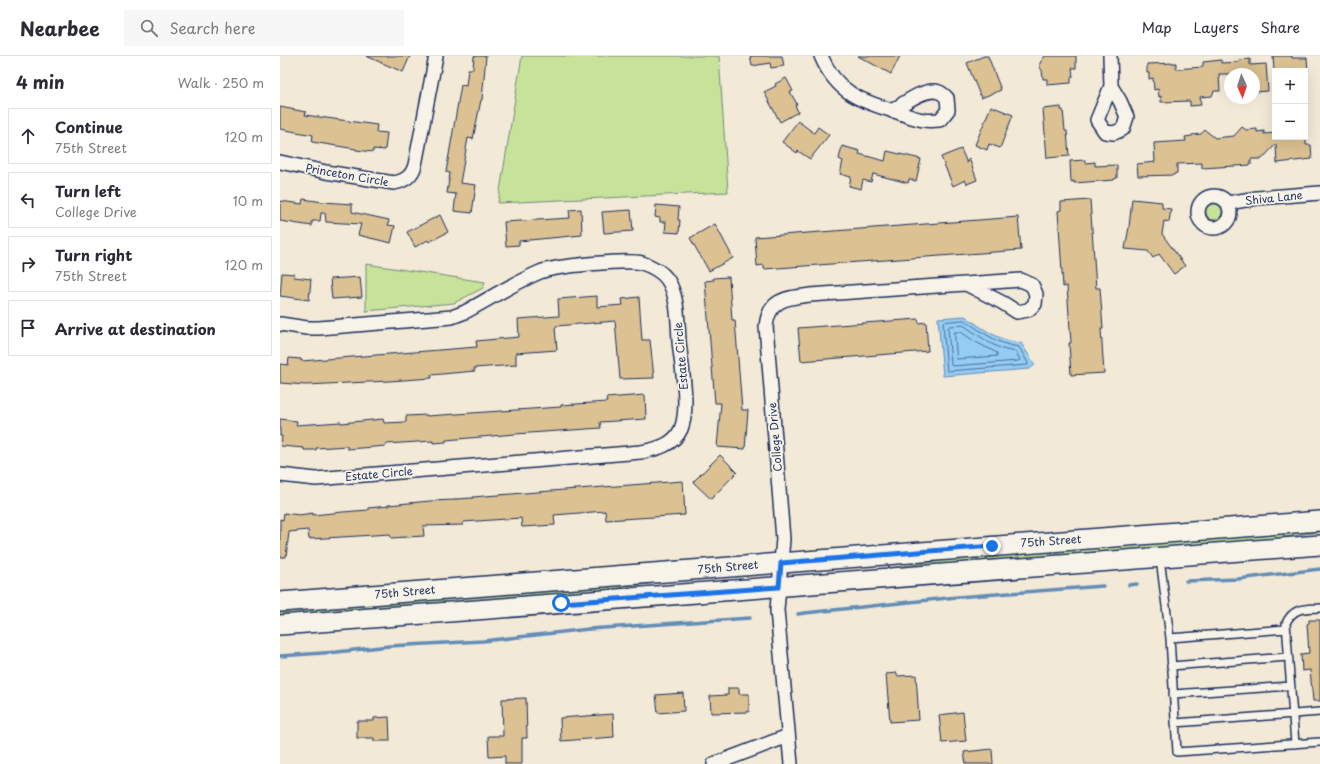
<!DOCTYPE html>
<html lang="en">
<head>
<meta charset="utf-8">
<style>
  :root { --surface:#fff; --page:#f7f7f7; --text:#2b2b33; --muted:#7c7c81; --line:#e1e1e2 }
  body { margin:0; font-family:"Playpen Sans",sans-serif; background:var(--page); color:var(--text) }
  .controls { position:absolute; right:12px; top:12px; display:grid; overflow:hidden; border-radius:0px; box-shadow:0 4px 16px #0002 }
  .controls button { width:36px; height:36px; display:grid; place-items:center; padding:0; border:0; border-bottom:1px solid var(--line); background:var(--surface); color:var(--text); font:20px sans-serif }
  .compass { position:absolute; left:944px; top:12px; width:36px; height:36px; border-radius:50%; background:var(--surface); box-shadow:0 4px 16px #0002; rotate:177deg }
  .stop { position:absolute; width:12px; height:12px; margin:-9px; border:3px solid #1a73e8; border-radius:50%; background:#fff }
  .stop.end { background:#1a73e8; border-color:#fff; box-shadow:0 1px 4px #0008 }
  .list { margin:0; padding:0; list-style:none }
  h2 { display:flex; justify-content:space-between; align-items:center; height:52px; margin:0; padding:0 16px; font-size:17px }
  h2 small { font-size:13px; font-weight:400; color:var(--muted) }
  .list li { display:grid; grid-template-columns:26px 1fr auto; gap:12px; align-items:center; box-sizing:border-box; height:56px; margin:0 8px 8px; padding:0 8px; border:1px solid var(--line); border-radius:0px }
  .list b { display:block; font-size:15px; white-space:nowrap }
  .list p { margin:0; font-size:13px; white-space:nowrap; color:var(--muted) }
  .list em { font-size:13px; font-style:normal; color:var(--muted) }
  .icon { flex:none; width:22px; height:22px; fill:none; stroke:currentColor; stroke-width:2; stroke-linecap:round; stroke-linejoin:round }
  .map { position:relative; flex:none; width:1040px; height:708px; overflow:hidden }
  header { display:flex; align-items:center; gap:24px; box-sizing:border-box; height:56px; padding:0 20px; background:var(--surface); border-bottom:1px solid var(--line) }
  header strong { font-size:19px }
  nav { display:flex; gap:22px; margin-inline-start:auto; font-size:14px }
  .search { width:280px; height:36px; background:var(--page); display:flex; align-items:center; gap:10px; box-sizing:border-box; padding:0 14px; border-radius:0px; color:var(--muted); font-size:15px }
  main { display:flex }
  aside { flex:1; background:var(--surface) }
  .map>svg:first-child { display:block }
  .green { fill:#c7e39a; stroke:#71897c }
  .water { fill:#94ccf3; stroke:#648db7 }
  .lines { fill:none; stroke-linecap:round; stroke-linejoin:round }
  .shore { stroke:#4b6e9a; stroke-width:1 }
  .stream { stroke:#648db7; stroke-width:3.5 }
  .building { fill:#dcc292; stroke:#1b2f5e }
  .lane-casing { stroke:#1b2f5e; stroke-width:10 }
  .street-casing { stroke:#1b2f5e; stroke-width:16 }
  .secondary-casing { stroke:#1b2f5e; stroke-width:22 }
  .lane { stroke:#f7f3e8; stroke-width:7 }
  .street { stroke:#f7f3e8; stroke-width:13 }
  .secondary { stroke:#f7f3e8; stroke-width:19 }
  .route { stroke:#1a73e8; stroke-width:5 }
  .labels { text-anchor:middle; stroke-width:3.5; stroke-linejoin:round; paint-order:stroke }
  .street-label { font-size:11px; fill:#1b2f5e; stroke:#f7f3e8 }
</style>
</head>
<body>
<header>
<strong>Nearbee</strong>
<div class="search"><svg class="icon" aria-label="search" viewBox="0 0 24 24"><circle cx="10" cy="10" r="6"/><path d="M15 15l6 6"/></svg>Search here</div>
<nav><a>Map</a><a>Layers</a><a>Share</a></nav>
</header>
<main>
<aside>
<h2>4 min<small>Walk · 250 m</small></h2>
<ul class="list">
<li><svg class="icon" aria-label="ahead" viewBox="0 0 24 24"><path d="M12 20V5M6 11l6-6 6 6"/></svg><div><b>Continue</b><p>75th Street</p></div><em>120 m</em></li>
<li><svg class="icon" aria-label="left" viewBox="0 0 24 24"><path d="M17 20v-9H6M10 6l-5 5 5 5"/></svg><div><b>Turn left</b><p>College Drive</p></div><em>10 m</em></li>
<li><svg class="icon" aria-label="right" viewBox="0 0 24 24"><path d="M7 20v-9h11M14 6l5 5-5 5"/></svg><div><b>Turn right</b><p>75th Street</p></div><em>120 m</em></li>
<li><svg class="icon" aria-label="arrive" viewBox="0 0 24 24"><path d="M6 21V4h12l-3 4 3 4H6"/></svg><div><b>Arrive at destination</b></div></li>
</ul>
</aside>
<div class="map">
<svg width="1040" height="708" viewBox="0 0 1040 708">
  <rect width="100%" height="100%" fill="#f2e9d7"/>
  <filter id="ink" filterUnits="userSpaceOnUse"><feTurbulence type="fractalNoise" baseFrequency=".025" numOctaves="2"/><feDisplacementMap in="SourceGraphic" scale="8" xChannelSelector="R" yChannelSelector="G"/><feConvolveMatrix kernelMatrix="1 2 1 2 8 2 1 2 1" color-interpolation-filters="sRGB"/></filter>
  <g filter="url(#ink)">
    <path class="green" d="M 242,0 L 439,0 L 448,136 L 218,147 Z
      M926 156a8 8 0 1 1 16 0a8 8 0 1 1-16 0Z
      M 86,208 L 205,226 L 203,232 L 174,247 L 86,255 Z
      M 1040,472 L 1040,476 L 953,488 L 539,520 L 539,518 L 601,513 L 714,498 Z
      M 384,524 L 384,526 L 271,541 L 0,561 L 0,554 Z"/>
    <path class="water" d="M 685,260 C 703,273 719,285 741,287 L 755,309 L 749,313 L 663,320 L 658,262 Z"/>
    <g class="lines">
      <path class="shore" d="M 684,264 C 703,276 716,288 739,291 L 748,307 L 748,309 L 667,315 L 663,267 L 664,266 Z
        M 670,270 L 683,269 L 710,287 L 722,293 L 736,296 L 740,304 L 738,305 L 672,310 L 671,308 L 668,272 Z
        M 675,276 L 681,276 L 694,285 L 717,297 L 717,300 L 677,303 Z"/>
      <path class="stream" d="M 906,525 L 958,523 L 1040,513
        M 849,529 L 857,528
        M 518,558 L 525,557 L 677,541 L 823,530
        M 0,600 L 57,596 L 109,590 L 203,585 L 309,573 L 470,562"/>
    </g>
    <path class="building" d="M 86,0 L 130,0 L 123,16 Z
      M 194,0 L 206,0 L 202,44 L 201,44 L 193,83 L 188,82 L 180,127 L 196,129 L 192,157 L 174,155 L 176,138 L 167,137 L 170,117 L 166,116 L 181,29 L 186,30 L 188,13 L 193,13 Z
      M 470,0 L 502,0 L 504,10 L 491,12 L 490,7 L 472,10 Z
      M 578,0 L 620,0 L 611,18 Z
      M 704,0 L 708,0 L 721,34 L 701,42 L 687,7 Z
      M 765,0 L 796,0 L 796,12 L 792,12 L 793,21 L 791,21 L 791,27 L 767,29 L 767,23 L 763,23 L 762,14 L 760,12 L 760,7 Z
      M 993,0 L 1012,0 L 1012,2 L 1027,2 L 1028,15 L 994,15 Z
      M 970,3 L 970,9 L 986,8 L 988,35 L 974,36 L 974,18 L 939,18 L 940,35 L 934,35 L 932,40 L 920,41 L 921,49 L 910,50 L 910,45 L 881,46 L 881,40 L 879,41 L 878,33 L 874,34 L 873,22 L 869,23 L 869,17 L 867,17 L 867,8 L 896,7 L 896,13 L 923,11 L 923,6 L 941,4 L 941,7 L 959,6 L 959,4 Z
      M 506,22 L 513,35 L 510,36 L 517,48 L 515,49 L 518,56 L 500,66 L 484,36 L 496,30 L 495,28 Z
      M 711,50 L 733,59 L 720,92 L 709,88 L 707,94 L 695,89 Z
      M 0,51 L 26,56 L 25,59 L 97,69 L 96,76 L 107,77 L 105,94 L 93,93 L 93,96 L 76,94 L 76,93 L 32,86 L 33,79 L 0,73 Z
      M 781,51 L 781,54 L 783,54 L 785,75 L 787,75 L 789,100 L 767,102 L 763,53 Z
      M 518,65 L 534,77 L 538,71 L 549,79 L 530,103 L 518,95 L 517,97 L 502,86 Z
      M 962,71 L 966,74 L 977,73 L 977,76 L 984,75 L 984,78 L 995,77 L 995,81 L 1026,81 L 1026,89 L 1031,89 L 1032,103 L 997,107 L 996,88 L 982,103 L 971,103 L 971,109 L 922,112 L 922,107 L 897,108 L 897,117 L 894,118 L 894,119 L 858,120 L 857,108 L 875,106 L 874,87 L 906,85 L 905,81 L 912,80 L 912,79 L 921,78 L 925,74 L 935,82 L 954,80 Z
      M 562,90 L 580,95 L 579,98 L 605,105 L 607,95 L 641,103 L 636,125 L 629,123 L 628,127 L 593,118 L 591,126 L 583,124 L 581,133 L 569,130 L 571,121 L 560,118 L 563,105 L 559,103 Z
      M 681,93 L 687,107 L 689,102 L 697,124 L 687,128 L 685,124 L 673,130 L 661,101 Z
      M 805,104 L 806,107 L 815,106 L 815,110 L 837,109 L 837,122 L 834,123 L 834,124 L 794,127 L 794,125 L 791,126 L 790,105 Z
      M 23,143 L 43,146 L 72,148 L 72,156 L 109,164 L 108,169 L 115,170 L 111,187 L 78,179 L 81,168 L 46,166 L 45,157 L 41,157 L 40,165 L 32,165 L 32,170 L 0,165 L 0,145 L 22,148 Z
      M 852,143 L 882,146 L 882,152 L 891,153 L 889,166 L 884,165 L 882,178 L 905,210 L 894,218 L 879,198 L 873,202 L 868,195 L 845,193 L 849,171 Z
      M 810,144 L 816,232 L 820,232 L 823,273 L 821,273 L 824,317 L 791,319 L 789,287 L 791,287 L 787,230 L 783,231 L 778,155 L 781,154 L 781,146 Z
      M 376,149 L 399,151 L 398,164 L 400,164 L 399,177 L 385,176 L 386,166 L 380,166 L 380,162 L 375,161 Z
      M 301,153 L 302,179 L 239,185 L 239,189 L 226,190 L 224,166 L 290,162 L 289,154 Z
      M 351,154 L 353,175 L 324,177 L 322,156 Z
      M 160,159 L 168,176 L 149,186 L 148,184 L 135,191 L 127,176 Z
      M 738,161 L 741,194 L 484,213 L 484,209 L 477,210 L 475,181 Z
      M 435,168 L 453,202 L 429,215 L 410,182 Z
      M 2,217 L 15,218 L 14,221 L 31,223 L 29,244 L 0,240 Z
      M 80,221 L 82,241 L 52,243 L 50,223 Z
      M 449,221 L 452,264 L 455,264 L 462,354 L 468,354 L 465,393 L 437,391 L 441,347 L 435,347 L 425,225 L 434,224 L 433,222 Z
      M 317,240 L 317,251 L 343,249 L 342,243 L 359,241 L 362,284 L 370,284 L 374,322 L 340,323 L 335,265 L 276,270 L 276,272 L 275,272 L 277,294 L 236,297 L 236,309 L 194,312 L 195,315 L 151,319 L 152,322 L 109,325 L 26,329 L 0,327 L 0,308 L 8,309 L 9,302 L 21,303 L 21,305 L 197,291 L 196,285 L 239,281 L 238,263 L 279,260 L 278,243 Z
      M 638,263 L 639,267 L 646,266 L 648,295 L 521,305 L 518,272 Z
      M 365,339 L 366,363 L 320,366 L 321,372 L 235,378 L 166,384 L 166,386 L 153,387 L 153,385 L 106,388 L 106,390 L 94,391 L 67,393 L 67,390 L 36,392 L 36,394 L 24,394 L 24,392 L 1,390 L 2,380 L 0,380 L 0,363 L 17,365 L 16,369 L 61,366 L 61,367 L 103,363 L 104,367 L 126,366 L 126,360 L 147,359 L 147,360 L 281,351 L 281,349 L 327,346 L 326,342 Z
      M 440,399 L 457,416 L 431,443 L 413,426 Z
      M 403,425 L 405,459 L 326,464 L 325,455 L 274,459 L 275,469 L 242,471 L 241,462 L 183,466 L 183,469 L 143,470 L 144,480 L 111,482 L 110,478 L 29,483 L 28,474 L 9,476 L 6,501 L 0,501 L 0,463 L 3,464 L 4,457 L 19,459 L 33,457 L 33,459 L 63,456 L 88,454 L 88,452 L 108,450 L 108,449 L 150,445 L 176,444 L 176,443 L 193,442 L 193,441 L 205,440 Z
      M 1029,564 L 1040,564 L 1040,645 L 1033,645 L 1030,614 L 1022,615 L 1021,598 L 1029,597 L 1027,568 L 1029,567 Z
      M 617,617 L 617,620 L 636,619 L 639,664 L 610,666 L 606,618 Z
      M 448,632 L 459,632 L 459,638 L 469,638 L 469,656 L 431,657 L 430,640 L 448,639 Z
      M 403,637 L 404,655 L 378,657 L 376,639 Z
      M 246,642 L 247,682 L 242,682 L 242,708 L 225,708 L 225,700 L 209,701 L 208,680 L 223,680 L 222,643 Z
      M 683,656 L 686,685 L 662,687 L 659,659 Z
      M 333,658 L 334,681 L 281,685 L 280,662 Z
      M 109,661 L 110,685 L 94,685 L 94,682 L 77,682 L 77,665 L 94,665 L 94,662 Z
      M 712,693 L 713,708 L 686,708 L 684,696 Z"/>
    <g class="lines">
      <g class="lane-casing">
        <path id="lane" d="M 880,502 L 890,582 L 897,696 L 1040,686
          M 890,582 L 1006,573
          M 891,610 L 1008,601
          M 893,638 L 1011,630
          M 895,667 L 1040,656
          M 1015,688 L 1006,567 C 1014,551 1024,553 1040,552"/>
      </g>
      <g class="street-casing">
        <path id="street" d="M 541,0 C 556,36 580,45 614,55 C 624,58 634,63 644,64 C 649,65 655,64 660,64 L 668,54 L 667,42 C 665,40 662,37 659,36 C 645,31 623,48 612,55
          M 830,0 L 831,30 L 840,45 L 847,61 L 843,73 L 834,77 L 825,76 L 817,64 L 831,30
          M 0,106 L 46,116 L 114,127 C 125,125 132,120 135,109 L 156,0
          M918 156a16 16 0 1 1 32 0a16 16 0 1 1-32 0Z
          M 948,147 L 977,142 L 1040,137
          M 0,268 L 27,272 L 39,272 L 172,261 L 185,256 C 209,243 234,227 260,216 C 275,210 347,203 362,207 C 371,210 381,215 387,223 C 398,238 398,267 399,285 C 401,308 410,351 401,373 C 394,389 377,393 361,396 L 36,423 L 0,419
          M 434,708 L 508,680
          M 511,708 L 497,554 L 503,483 L 486,270 C 489,243 506,242 530,239 L 741,224 L 752,229 L 756,238 L 755,248 L 748,254 L 737,256 L 723,247 L 686,228"/>
      </g>
      <g class="secondary-casing">
        <path id="secondary" d="M 0,546 L 1040,465
          M 0,569 L 1040,489"/>
      </g>
      <use href="#lane" class="lane"/>
      <use href="#street" class="street"/>
      <use href="#secondary" class="secondary"/>
    </g>
  </g>
  <g class="lines" filter="url(#ink)">
    <path class="route" d="M 281,547 L 499,531 L 501,507 L 712,490"/>
  </g>
  <g class="labels">
    <g class="street-label">
      <text transform="translate(67 119) rotate(10)" y="4">Princeton Circle</text>
      <text transform="translate(994 142) rotate(-6)" y="4">Shiva Lane</text>
      <text transform="translate(401 300) rotate(-95)" y="4">Estate Circle</text>
      <text transform="translate(495 381) rotate(-95)" y="4">College Drive</text>
      <text transform="translate(99 418) rotate(-5)" y="4">Estate Circle</text>
      <text transform="translate(771 485) rotate(-4)" y="4">75th Street</text>
      <text transform="translate(448 511) rotate(-5)" y="4">75th Street</text>
      <text transform="translate(125 536) rotate(-5)" y="4">75th Street</text>
    </g>
  </g>
</svg>
<div class="controls">
<button>+</button>
<button>−</button>
</div>
<svg class="compass" viewBox="-18 -18 36 36"><path d="M0-13l5 13h-10z" fill="#e53935"/><path d="M0 13l5-13h-10z" fill="#7c7c81"/></svg>
<div class="stop" style="left:281px;top:547px"></div>
<div class="stop end" style="left:712px;top:490px"></div>
</div>
</main>
</body>
</html>
